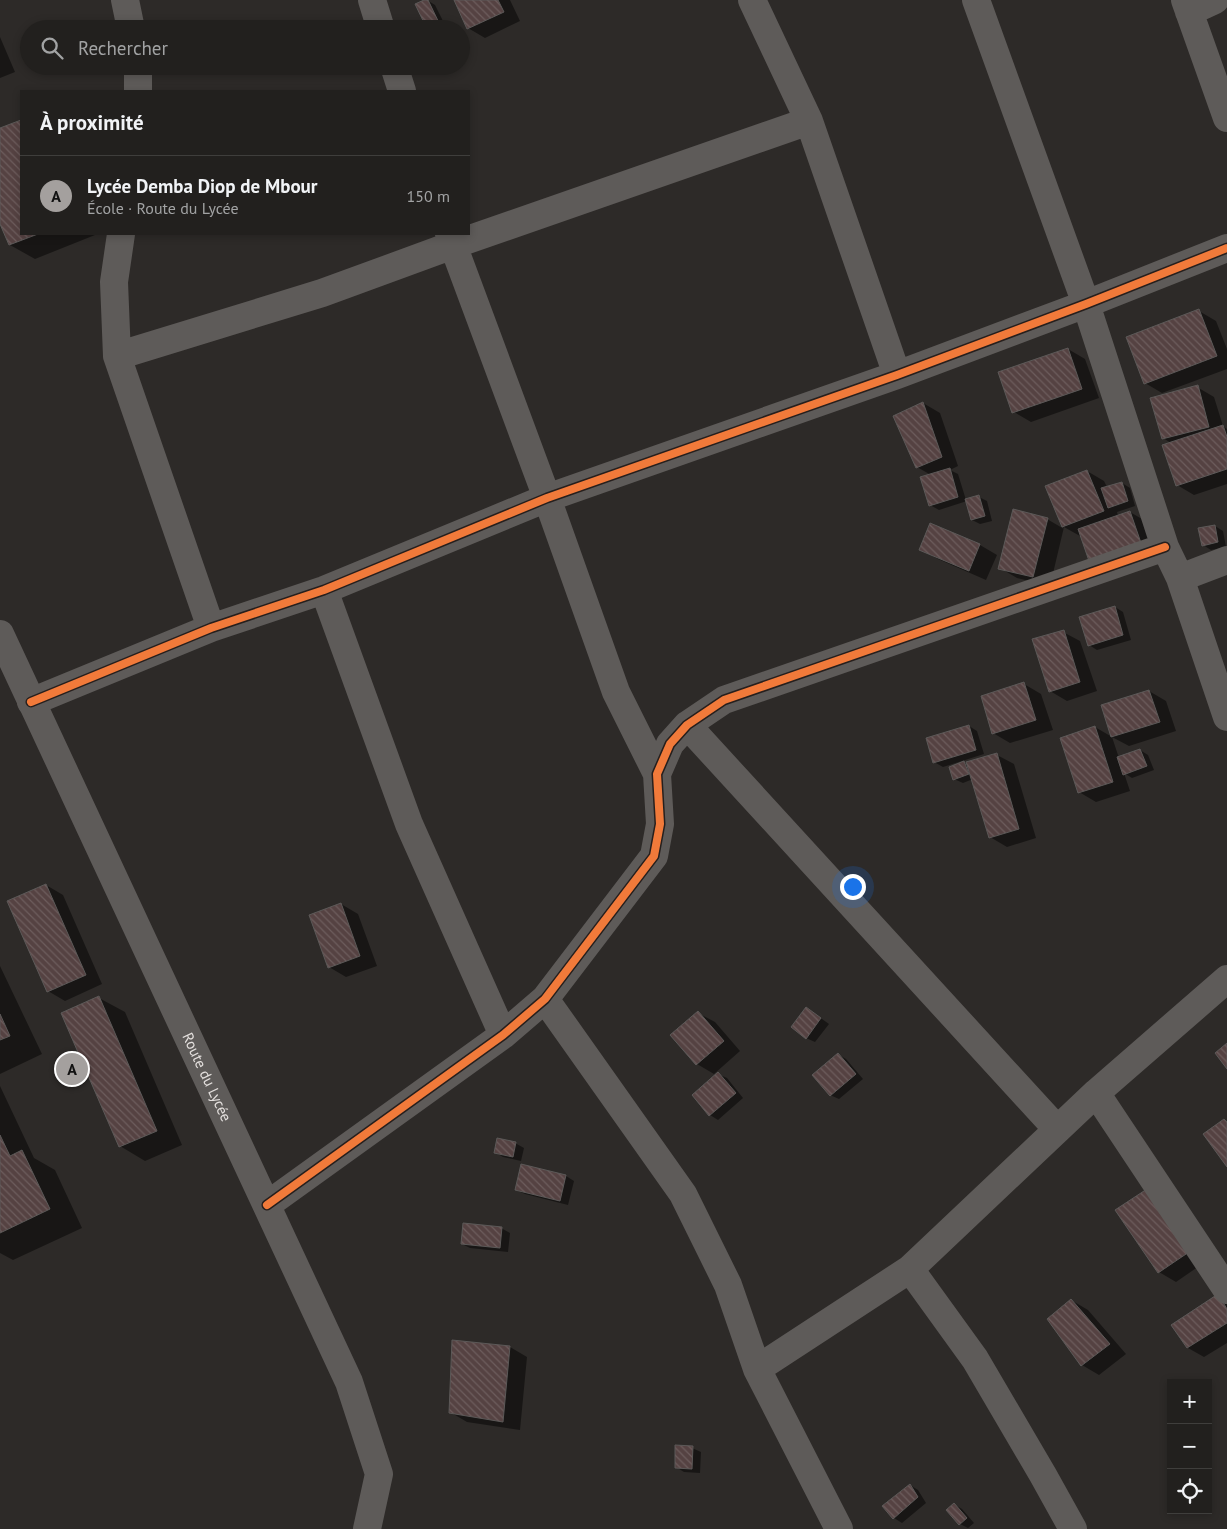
<!DOCTYPE html>
<html lang="fr">
<head>
<meta charset="utf-8">
<style>
  :root { --surface:#22201e; --page:#2a2827; --text:#f1f3f6; --muted:#a2a3a4; --line:#3f3e3c; --accent:#a4a09e }
  body { margin:0; font-family:"PT Sans",sans-serif; background:var(--page); color:var(--text) }
  .controls { position:absolute; right:15px; bottom:15px; display:grid; overflow:hidden; border-radius:0px; box-shadow:0 2px 8px #0003 }
  .controls button { width:45px; height:45px; display:grid; place-items:center; padding:0; border:0; border-bottom:1px solid var(--line); background:var(--surface); color:var(--text); font:25px sans-serif }
  .you { position:absolute; left:852px; top:886px; width:18px; height:18px; margin:-12px; border:4px solid #fff; border-radius:50%; background:#1a73e8; box-shadow:0 0 0 8px #1a73e833 }
  .badge { display:grid; place-items:center; width:32px; height:32px; border-radius:50%; background:var(--accent); color:#111; font-size:16px; font-weight:700 }
  .pin { position:absolute; translate:-50% -50%; border:2px solid #fff; box-shadow:0 1px 5px #0006 }
  .list { margin:0; padding:0; list-style:none }
  h2 { display:flex; justify-content:space-between; align-items:center; height:65px; margin:0; padding:0 20px; font-size:21px }
  h2 small { font-size:16px; font-weight:400; color:var(--muted) }
  .list li { display:grid; grid-template-columns:32px 1fr auto; gap:15px; align-items:center; box-sizing:border-box; height:80px; padding:0 20px; border-top:1px solid var(--line) }
  .list b { display:block; font-size:19px; white-space:nowrap }
  .list p { margin:0; font-size:16px; white-space:nowrap; color:var(--muted) }
  .list em { font-size:16px; font-style:normal; color:var(--muted) }
  .icon { flex:none; width:28px; height:28px; fill:none; stroke:currentColor; stroke-width:2; stroke-linecap:round; stroke-linejoin:round }
  .map { position:relative; flex:none; width:1227px; height:1529px; overflow:hidden }
  .search { position:absolute; background:var(--surface); box-shadow:0 2px 8px #0003; left:20px; top:20px; width:450px; height:55px; display:flex; align-items:center; gap:12px; box-sizing:border-box; padding:0 18px; border-radius:28px; color:var(--muted); font-size:19px }
  .panel { position:absolute; background:var(--surface); box-shadow:0 2px 8px #0003; left:20px; top:90px; width:450px; height:145px; border-radius:0px }
  .map>svg:first-child { display:block }
  .shadow { fill:#0007 }
  .building { fill:url(#building-back-hatch); stroke:#5c5958 }
  .lines { fill:none; stroke-linecap:round; stroke-linejoin:round }
  .street { stroke:#5e5b59; stroke-width:28 }
  .secondary { stroke:#5e5b59; stroke-width:28 }
  .cycleway-casing { stroke:#261f1d; stroke-width:11 }
  .cycleway { stroke:#f17a3a; stroke-width:8 }
  .labels { text-anchor:middle; stroke-width:4.5; stroke-linejoin:round; paint-order:stroke }
  .street-label { font-size:15px; fill:#e4e0de; stroke:#261f1d }
</style>
</head>
<body>
<div class="map">
<svg width="1227" height="1529" viewBox="0 0 1227 1529">
  <defs>
    <pattern id="building-back-hatch" width="6" height="6" patternUnits="userSpaceOnUse" patternTransform="scale(1.25)"><rect width="6" height="6" fill="#554242"/><path d="M-1 5l2 2M0 0l6 6M5-1l2 2" fill="none" stroke="#6d5d5d"/></pattern>
  </defs>
  <rect width="100%" height="100%" fill="#2d2a28"/>
  <path class="shadow" d="M 427,0 L 435,5 L 447,29 L 428,29 Z
    M 455,0 L 510,0 L 520,21 L 485,38 L 468,28 Z
    M 0,37 L 15,72 L 0,78 Z
    M 21,121 L 21,234 L 94,234 L 95,235 L 35,259 L 10,245 L 0,220 L 0,130 Z
    M 1199,311 L 1216,321 L 1227,349 L 1227,369 L 1162,393 L 1145,383 Z
    M 1068,349 L 1085,359 L 1099,398 L 1031,422 L 1014,412 Z
    M 1197,387 L 1214,397 L 1223,426 L 1227,429 L 1227,484 L 1194,495 L 1177,485 L 1171,443 L 1163,438 Z
    M 923,403 L 940,413 L 958,466 L 950,470 L 958,474 L 966,500 L 979,497 L 987,501 L 992,521 L 980,524 L 972,520 L 967,501 L 939,510 L 930,505 L 931,475 L 917,467 Z
    M 1087,471 L 1104,481 L 1107,487 L 1122,483 L 1130,488 L 1135,506 L 1117,512 L 1118,516 L 1130,512 L 1147,522 L 1157,552 L 1080,536 L 1064,527 L 1050,586 L 1017,578 L 1000,568 L 1047,519 L 1064,529 L 1047,487 Z
    M 931,524 L 980,545 L 997,555 L 986,580 L 938,559 L 921,549 Z
    M 1215,526 L 1223,531 L 1226,547 L 1211,550 L 1203,545 Z
    M 1115,607 L 1123,612 L 1131,640 L 1097,650 L 1089,645 Z
    M 1063,632 L 1080,641 L 1097,691 L 1067,701 L 1050,691 Z
    M 1024,684 L 1041,694 L 1053,730 L 1010,743 L 993,733 Z
    M 1149,691 L 1166,701 L 1176,731 L 1129,746 L 1112,737 Z
    M 969,726 L 977,731 L 984,754 L 943,767 L 934,762 Z
    M 1095,727 L 1112,737 L 1119,758 L 1140,750 L 1148,755 L 1154,770 L 1132,778 L 1124,773 L 1130,791 L 1096,802 L 1079,792 Z
    M 997,755 L 1014,764 L 1036,838 L 1007,847 L 990,837 L 973,779 L 963,783 L 954,779 L 964,763 L 969,766 Z
    M 46,885 L 63,895 L 102,984 L 65,1001 L 48,991 Z
    M 341,904 L 358,914 L 377,966 L 346,977 L 329,967 Z
    M 0,966 L 42,1054 L 0,1074 Z
    M 99,998 L 125,1012 L 182,1145 L 145,1161 L 120,1146 Z
    M 698,1013 L 715,1022 L 740,1051 L 714,1074 L 697,1064 Z
    M 815,1014 L 829,1024 L 815,1042 L 806,1038 Z
    M 838,1054 L 846,1059 L 863,1079 L 839,1099 L 830,1095 Z
    M 718,1074 L 727,1078 L 743,1098 L 718,1120 L 710,1115 Z
    M 0,1086 L 34,1158 L 55,1170 L 82,1228 L 13,1260 L 0,1253 Z
    M 515,1143 L 524,1148 L 521,1161 L 503,1157 L 495,1152 Z
    M 566,1176 L 574,1181 L 568,1205 L 525,1194 L 516,1190 Z
    M 1117,1211 L 1205,1262 L 1176,1282 L 1159,1272 Z
    M 501,1228 L 510,1233 L 508,1252 L 470,1248 L 462,1244 Z
    M 1071,1300 L 1088,1310 L 1126,1354 L 1099,1375 L 1082,1365 Z
    M 1227,1301 L 1227,1343 L 1204,1357 L 1188,1348 L 1173,1325 Z
    M 510,1347 L 527,1357 L 520,1430 L 467,1422 L 450,1412 Z
    M 692,1448 L 701,1452 L 700,1473 L 684,1472 L 676,1467 Z
    M 910,1485 L 918,1490 L 926,1503 L 902,1523 L 894,1518 L 884,1506 Z
    M 954,1504 L 962,1509 L 974,1523 L 968,1528 L 960,1524 Z"/>
  <path class="building" d="M 424,0 L 428,0 L 442,29 L 427,29 L 415,4 Z
    M 454,0 L 498,0 L 504,12 L 467,29 Z
    M 21,120 L 21,234 L 38,234 L 9,245 L 0,224 L 0,128 Z
    M 1199,309 L 1217,356 L 1144,384 L 1126,337 Z
    M 1068,348 L 1082,389 L 1012,413 L 998,372 Z
    M 1198,385 L 1209,427 L 1162,439 L 1150,398 Z
    M 923,402 L 942,457 L 916,468 L 893,416 Z
    M 1223,425 L 1227,437 L 1227,469 L 1176,486 L 1162,445 Z
    M 950,468 L 958,497 L 929,506 L 920,477 Z
    M 1087,470 L 1104,511 L 1062,527 L 1045,486 Z
    M 1122,482 L 1128,501 L 1108,508 L 1101,488 Z
    M 979,495 L 985,516 L 971,520 L 965,499 Z
    M 1013,509 L 1048,518 L 1033,577 L 998,569 Z
    M 1130,511 L 1141,543 L 1089,561 L 1078,529 Z
    M 930,523 L 980,544 L 969,571 L 919,550 Z
    M 1215,525 L 1218,542 L 1202,546 L 1198,528 Z
    M 1115,606 L 1123,635 L 1088,646 L 1079,617 Z
    M 1064,630 L 1080,682 L 1049,692 L 1032,639 Z
    M 1024,682 L 1036,720 L 992,734 L 981,696 Z
    M 1149,690 L 1160,722 L 1111,737 L 1101,705 Z
    M 969,725 L 976,750 L 933,763 L 926,738 Z
    M 1095,726 L 1113,782 L 1078,793 L 1060,738 Z
    M 1140,749 L 1147,766 L 1123,775 L 1117,757 Z
    M 997,753 L 1019,829 L 989,838 L 966,762 Z
    M 964,761 L 969,774 L 953,780 L 949,767 Z
    M 46,884 L 86,975 L 47,992 L 7,901 Z
    M 341,903 L 360,956 L 328,968 L 309,915 Z
    M 99,996 L 157,1131 L 119,1147 L 61,1013 Z
    M 806,1007 L 821,1018 L 806,1039 L 791,1027 Z
    M 698,1011 L 724,1041 L 696,1065 L 670,1035 Z
    M 0,1014 L 10,1036 L 0,1040 Z
    M 1227,1043 L 1227,1069 L 1215,1053 Z
    M 838,1053 L 856,1074 L 830,1096 L 812,1075 Z
    M 718,1072 L 736,1093 L 709,1116 L 692,1095 Z
    M 1224,1119 L 1227,1122 L 1227,1167 L 1203,1134 Z
    M 0,1135 L 10,1156 L 22,1150 L 50,1209 L 0,1233 Z
    M 497,1138 L 516,1142 L 513,1157 L 494,1153 Z
    M 521,1164 L 566,1175 L 560,1201 L 515,1190 Z
    M 1147,1189 L 1189,1252 L 1158,1273 L 1115,1210 Z
    M 463,1223 L 502,1227 L 500,1248 L 461,1244 Z
    M 1218,1294 L 1227,1309 L 1227,1323 L 1187,1348 L 1171,1325 Z
    M 1071,1299 L 1110,1344 L 1081,1366 L 1047,1319 Z
    M 452,1340 L 510,1346 L 503,1422 L 449,1413 Z
    M 675,1445 L 693,1446 L 692,1469 L 675,1468 Z
    M 910,1484 L 918,1497 L 893,1519 L 882,1506 Z
    M 954,1503 L 967,1518 L 959,1525 L 946,1510 Z"/>
  <g class="lines">
    <path class="street" d="M 125,0 L 131,29
      M 372,0 L 381,29
      M 752,0 L 809,121 L 897,375
      M 976,0 L 1086,304 L 1165,547 L 1180,578 L 1227,717
      M 1185,0 L 1227,118
      M 1189,12 L 1215,0
      M 138,66 L 138,91
      M 394,66 L 402,91
      M 121,234 L 114,282 L 117,356 L 211,628
      M 449,234 L 547,498 L 616,692 L 657,774
      M 117,356 L 322,293 L 453,245 L 809,121
      M 1180,578 L 1227,560
      M 324,590 L 409,824 L 503,1035
      M 31,702 L 211,628 L 324,590 L 547,498 L 897,375 L 1086,304 L 1227,248
      M 687,725 L 1057,1129
      M 545,999 L 683,1194 L 728,1285 L 757,1369 L 839,1529
      M 1096,1093 L 1227,1290
      M 267,1205 L 503,1035 L 545,999 L 654,856 L 660,824 L 657,774 L 670,744 L 687,725 L 724,700 L 1165,547
      M 910,1269 L 975,1359 L 1043,1475 L 1073,1529
      M 757,1369 L 910,1269 L 1096,1093 L 1227,979"/>
    <path class="secondary" id="s1" d="M 0,634 L 349,1382 L 379,1474 L 367,1529"/>
    <g class="cycleway-casing">
      <path id="cycleway" d="M 31,702 L 211,628 L 324,590 L 547,498 L 897,375 L 1086,304 L 1227,248
        M 267,1205 L 503,1035 L 545,999 L 654,856 L 660,824 L 657,774 L 670,744 L 687,725 L 724,700 L 1165,547"/>
    </g>
    <use href="#cycleway" class="cycleway"/>
  </g>
  <g class="labels">
    <g class="street-label">
      <text dy="5" stroke="none"><textPath href="#s1" startOffset="489">Route du Lycée</textPath></text>
    </g>
  </g>
</svg>
<div class="controls">
<button>+</button>
<button>−</button>
<button><svg class="icon" aria-label="locate" viewBox="0 0 24 24"><circle cx="12" cy="12" r="6"/><path d="M12 2v4M12 18v4M2 12h4M18 12h4"/></svg></button>
</div>
<div class="you"></div>
<div class="pin badge" style="left:72px;top:1069px">A</div>
<div class="search"><svg class="icon" aria-label="search" viewBox="0 0 24 24"><circle cx="10" cy="10" r="6"/><path d="M15 15l6 6"/></svg>Rechercher</div>
<section class="panel">
<h2>À proximité<small></small></h2>
<ul class="list">
<li><span class="badge">A</span><div><b>Lycée Demba Diop de Mbour</b><p>École · Route du Lycée</p></div><em>150 m</em></li>
</ul>
</section>
</div>
</body>
</html>
